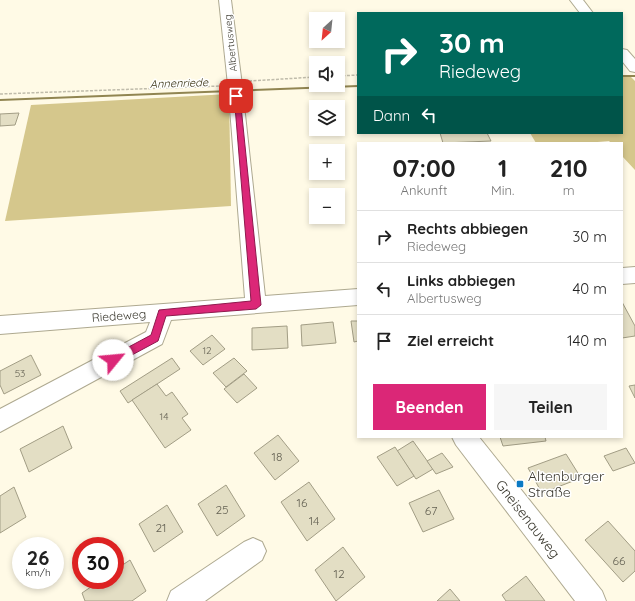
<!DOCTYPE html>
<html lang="de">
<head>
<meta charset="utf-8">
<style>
	:root { --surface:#fff; --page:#f6f6f6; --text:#222; --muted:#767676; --line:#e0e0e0; --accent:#db2777 }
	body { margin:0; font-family:Quicksand,sans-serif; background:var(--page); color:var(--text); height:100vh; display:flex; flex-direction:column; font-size:15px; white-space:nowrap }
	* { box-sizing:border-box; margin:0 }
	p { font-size:13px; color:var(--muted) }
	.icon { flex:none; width:22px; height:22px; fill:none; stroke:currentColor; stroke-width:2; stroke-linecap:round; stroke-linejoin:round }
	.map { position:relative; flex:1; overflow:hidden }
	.panel { position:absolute; left:357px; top:142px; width:266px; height:296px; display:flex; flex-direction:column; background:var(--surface); border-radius:0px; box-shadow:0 2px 6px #0003 }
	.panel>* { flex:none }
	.guide { position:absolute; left:357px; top:12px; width:266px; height:122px; border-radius:0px; box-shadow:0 2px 6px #0003; background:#00695c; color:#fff; overflow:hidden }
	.needle { width:26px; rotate:207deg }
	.controls { position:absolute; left:309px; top:12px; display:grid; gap:8px }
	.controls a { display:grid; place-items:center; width:36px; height:36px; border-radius:0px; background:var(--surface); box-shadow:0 2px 6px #0003; font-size:20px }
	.speed { position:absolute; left:12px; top:537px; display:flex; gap:8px; font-size:20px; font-weight:700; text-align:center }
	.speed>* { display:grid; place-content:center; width:52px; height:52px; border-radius:50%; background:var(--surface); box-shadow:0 2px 6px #0003; line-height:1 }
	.speed small { font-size:10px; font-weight:400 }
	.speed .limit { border:6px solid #d22; background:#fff; color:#111 }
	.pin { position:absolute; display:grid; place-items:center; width:34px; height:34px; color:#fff; margin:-17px; border-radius:8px; box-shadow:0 2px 6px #0006 }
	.me { position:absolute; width:44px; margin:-22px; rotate:62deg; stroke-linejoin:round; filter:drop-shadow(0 0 3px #0008) }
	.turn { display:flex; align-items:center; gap:14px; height:84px; padding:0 16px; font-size:18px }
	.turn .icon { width:52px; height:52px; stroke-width:2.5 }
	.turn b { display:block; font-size:28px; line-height:34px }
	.then { display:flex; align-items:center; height:38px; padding:0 16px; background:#0003; gap:8px; font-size:15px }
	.eta { display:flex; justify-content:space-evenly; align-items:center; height:68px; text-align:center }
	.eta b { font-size:24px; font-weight:700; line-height:28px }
	.button { display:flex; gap:8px; margin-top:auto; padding:8px 16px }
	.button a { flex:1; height:46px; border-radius:0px; background:var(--accent); color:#fff; font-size:16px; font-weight:700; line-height:46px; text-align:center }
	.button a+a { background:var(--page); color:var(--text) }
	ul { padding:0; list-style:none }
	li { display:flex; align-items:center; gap:12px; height:52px; padding:0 16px; border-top:1px solid var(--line) }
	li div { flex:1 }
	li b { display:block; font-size:15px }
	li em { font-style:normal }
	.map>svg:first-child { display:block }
	.green { fill:#d5c78c }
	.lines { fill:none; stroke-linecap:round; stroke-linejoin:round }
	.stream { fill:#918551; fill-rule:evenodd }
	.building { fill:#e3dec4; stroke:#a29d85 }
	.minor-casing { stroke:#aea990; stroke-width:2 }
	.path { stroke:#c0bcab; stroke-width:1.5; stroke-dasharray:3 1.5; stroke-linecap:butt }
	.minor { fill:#fff; fill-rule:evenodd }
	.route { fill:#db2777; stroke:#8e194d }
	.poi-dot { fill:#0b7ac4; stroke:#fff; stroke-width:1.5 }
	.labels { text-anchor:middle; stroke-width:3; stroke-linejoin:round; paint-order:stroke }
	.far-street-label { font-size:10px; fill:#3b392f; stroke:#fff }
	.number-label { font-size:10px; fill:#656254 }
	.far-water-label { font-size:11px; font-style:italic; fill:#393212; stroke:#fff }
	.street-label { font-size:12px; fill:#3b392f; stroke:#fff }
	.near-number-label { font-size:12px; fill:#656254 }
	.near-poi-label { font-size:14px; fill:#3b392f; stroke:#fff; text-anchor:start }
	.near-street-label { font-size:14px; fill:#3b392f; stroke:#fff }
</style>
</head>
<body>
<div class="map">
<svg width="635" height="601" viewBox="0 0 635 601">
	<rect width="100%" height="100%" fill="#fffae6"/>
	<g class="green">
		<path d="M622,75H629L635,81V170L622,156V143H611L609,141L586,143H536L530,133H622Z"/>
		<path d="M229,94L231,206L5,221L31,105Z"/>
	</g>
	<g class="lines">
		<g class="stream">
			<rect x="622" y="75" width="13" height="2"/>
			<path d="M358,85V87L0,101V99Z"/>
		</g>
	</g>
	<g class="building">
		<path d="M19,113L15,125L0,126V114Z"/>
		<path d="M440,133H487L491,141L443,143Z"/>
		<path d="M622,302L635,326V336L622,338Z"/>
		<path d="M351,321H358V341L354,342Z"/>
		<path d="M333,322L336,343L302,346L301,325Z"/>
		<path d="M287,326L288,348L252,350V328Z"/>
		<path d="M212,335L225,349L203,365L190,351Z"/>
		<path d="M31,355L41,375L4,394L0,385V371Z"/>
		<path d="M172,358L180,369L128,403L120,391Z"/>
		<path d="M234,358L247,371L226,387L213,373Z"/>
		<path d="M244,374L257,388L237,403L224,389Z"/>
		<path d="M157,384L166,396L172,392L188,414L182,418L191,430L165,448L132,400Z"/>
		<path d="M635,385V398L629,386Z"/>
		<path d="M63,426L72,448L29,472L20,449Z"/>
		<path d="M278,435L299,461L275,480L254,453Z"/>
		<path d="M500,437H545L546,441L503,446Z"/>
		<path d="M413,441L433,469L416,479L397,451Z"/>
		<path d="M395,447L414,476L397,486L377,457Z"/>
		<path d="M626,448L635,463L613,471L604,456Z"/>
		<path d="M442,453L453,467L436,474L427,461Z"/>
		<path d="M566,454L581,478L542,493L528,468Z"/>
		<path d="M309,482L335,519L307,541L281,502Z"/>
		<path d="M226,485L245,516L217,536L198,504Z"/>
		<path d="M14,487L26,517L0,533V496Z"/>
		<path d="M439,490L454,519L423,532L409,503Z"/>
		<path d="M167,505L183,532L154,552L139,524Z"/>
		<path d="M608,521L635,551V571L623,582L585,540Z"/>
		<path d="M343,547L365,577L336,601L315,570Z"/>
		<path d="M130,560L146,591L132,601H85L82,593L101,580H115V570Z"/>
		<path d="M526,576L545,601H506L502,595Z"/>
		<path d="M450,589L460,601H437Z"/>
	</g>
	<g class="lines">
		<g class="minor-casing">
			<g id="minor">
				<path d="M219,0H231L242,85L240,88L235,89L230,88L228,85Z"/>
				<path d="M570,0H583L593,13H580Z"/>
				<path d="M622,49L627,50L635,59V72L630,71L622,61Z"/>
				<path d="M236,92L241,93L243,96L265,296L358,289V305L171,320L162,344L0,432V409L146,332L150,322L0,334V316L245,298L229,96L231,93Z"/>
				<path d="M635,267V283L622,284V268Z"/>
				<path d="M452,437H479L602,591L606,601H575L456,445Z"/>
				<path d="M253,538L262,542L266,551L262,560L205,601H167L171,591L244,542Z"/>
			</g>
		</g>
		<g class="path">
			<path d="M338,76L358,75"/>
			<path d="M249,81L316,77"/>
			<path d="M0,94L221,86"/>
		</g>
		<use href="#minor" class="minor"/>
	</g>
	<path class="route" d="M234,94L240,96L261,305L256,309L166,316L158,341L117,363L113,365L110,363L108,360L110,357L151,335L159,310L251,301Z"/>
	<rect class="poi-dot" x="516" y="480" width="8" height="8" rx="2"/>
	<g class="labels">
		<g class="far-street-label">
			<text transform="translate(230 43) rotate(-96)" y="4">Albertusweg</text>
		</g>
		<g class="number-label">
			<text x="207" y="354">12</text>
			<text x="20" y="377">53</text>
			<text x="164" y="420">14</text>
		</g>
		<g class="far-water-label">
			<text transform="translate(179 83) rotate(-2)" y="4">Annenriede</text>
		</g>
		<g class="street-label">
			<text transform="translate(119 316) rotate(-4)" y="4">Riedeweg</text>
		</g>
		<g class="near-number-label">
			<text x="277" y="461">18</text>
			<text x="302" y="507">16</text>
			<text x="222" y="514">25</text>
			<text x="431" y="515">67</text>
			<text x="314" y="525">14</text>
			<text x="161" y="532">21</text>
			<text x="619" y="565">66</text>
			<text x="339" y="578">12</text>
		</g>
		<g class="near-poi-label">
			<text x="528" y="481">Altenburger<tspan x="528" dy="16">Straße</tspan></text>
		</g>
		<g class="near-street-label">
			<text transform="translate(528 519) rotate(52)" y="5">Gneisenauweg</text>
		</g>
	</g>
</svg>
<div class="controls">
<a><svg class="needle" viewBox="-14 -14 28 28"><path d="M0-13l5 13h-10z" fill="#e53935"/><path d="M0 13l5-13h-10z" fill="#767676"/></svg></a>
<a><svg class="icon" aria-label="sound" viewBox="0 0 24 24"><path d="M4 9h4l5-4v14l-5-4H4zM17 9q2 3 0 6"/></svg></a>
<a><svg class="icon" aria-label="layers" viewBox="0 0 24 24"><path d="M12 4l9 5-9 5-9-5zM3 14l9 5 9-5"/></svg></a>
<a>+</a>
<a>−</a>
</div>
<div class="speed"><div>26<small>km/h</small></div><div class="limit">30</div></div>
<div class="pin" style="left:236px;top:96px;background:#d93025"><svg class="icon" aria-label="arrive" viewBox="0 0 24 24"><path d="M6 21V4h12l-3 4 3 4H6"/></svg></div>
<svg class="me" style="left:113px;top:360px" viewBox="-20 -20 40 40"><circle r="19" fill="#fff"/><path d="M0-13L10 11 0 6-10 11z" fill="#db2777"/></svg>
<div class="guide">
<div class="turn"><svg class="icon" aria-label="right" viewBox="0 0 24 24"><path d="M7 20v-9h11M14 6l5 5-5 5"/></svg><div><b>30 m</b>Riedeweg</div></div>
<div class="then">Dann<svg class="icon" aria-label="left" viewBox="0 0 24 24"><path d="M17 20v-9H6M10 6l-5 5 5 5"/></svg></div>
</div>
<section class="panel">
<div class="eta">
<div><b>07:00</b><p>Ankunft</p></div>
<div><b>1</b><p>Min.</p></div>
<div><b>210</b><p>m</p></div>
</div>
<ul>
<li><svg class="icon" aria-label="right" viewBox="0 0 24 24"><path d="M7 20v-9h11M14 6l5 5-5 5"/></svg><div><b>Rechts abbiegen</b><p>Riedeweg</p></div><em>30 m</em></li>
<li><svg class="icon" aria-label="left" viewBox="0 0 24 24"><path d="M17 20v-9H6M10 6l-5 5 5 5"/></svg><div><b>Links abbiegen</b><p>Albertusweg</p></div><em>40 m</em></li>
<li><svg class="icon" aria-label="arrive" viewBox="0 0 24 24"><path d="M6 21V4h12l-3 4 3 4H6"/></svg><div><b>Ziel erreicht</b></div><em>140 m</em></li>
</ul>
<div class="button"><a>Beenden</a><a>Teilen</a></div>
</section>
</div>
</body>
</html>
